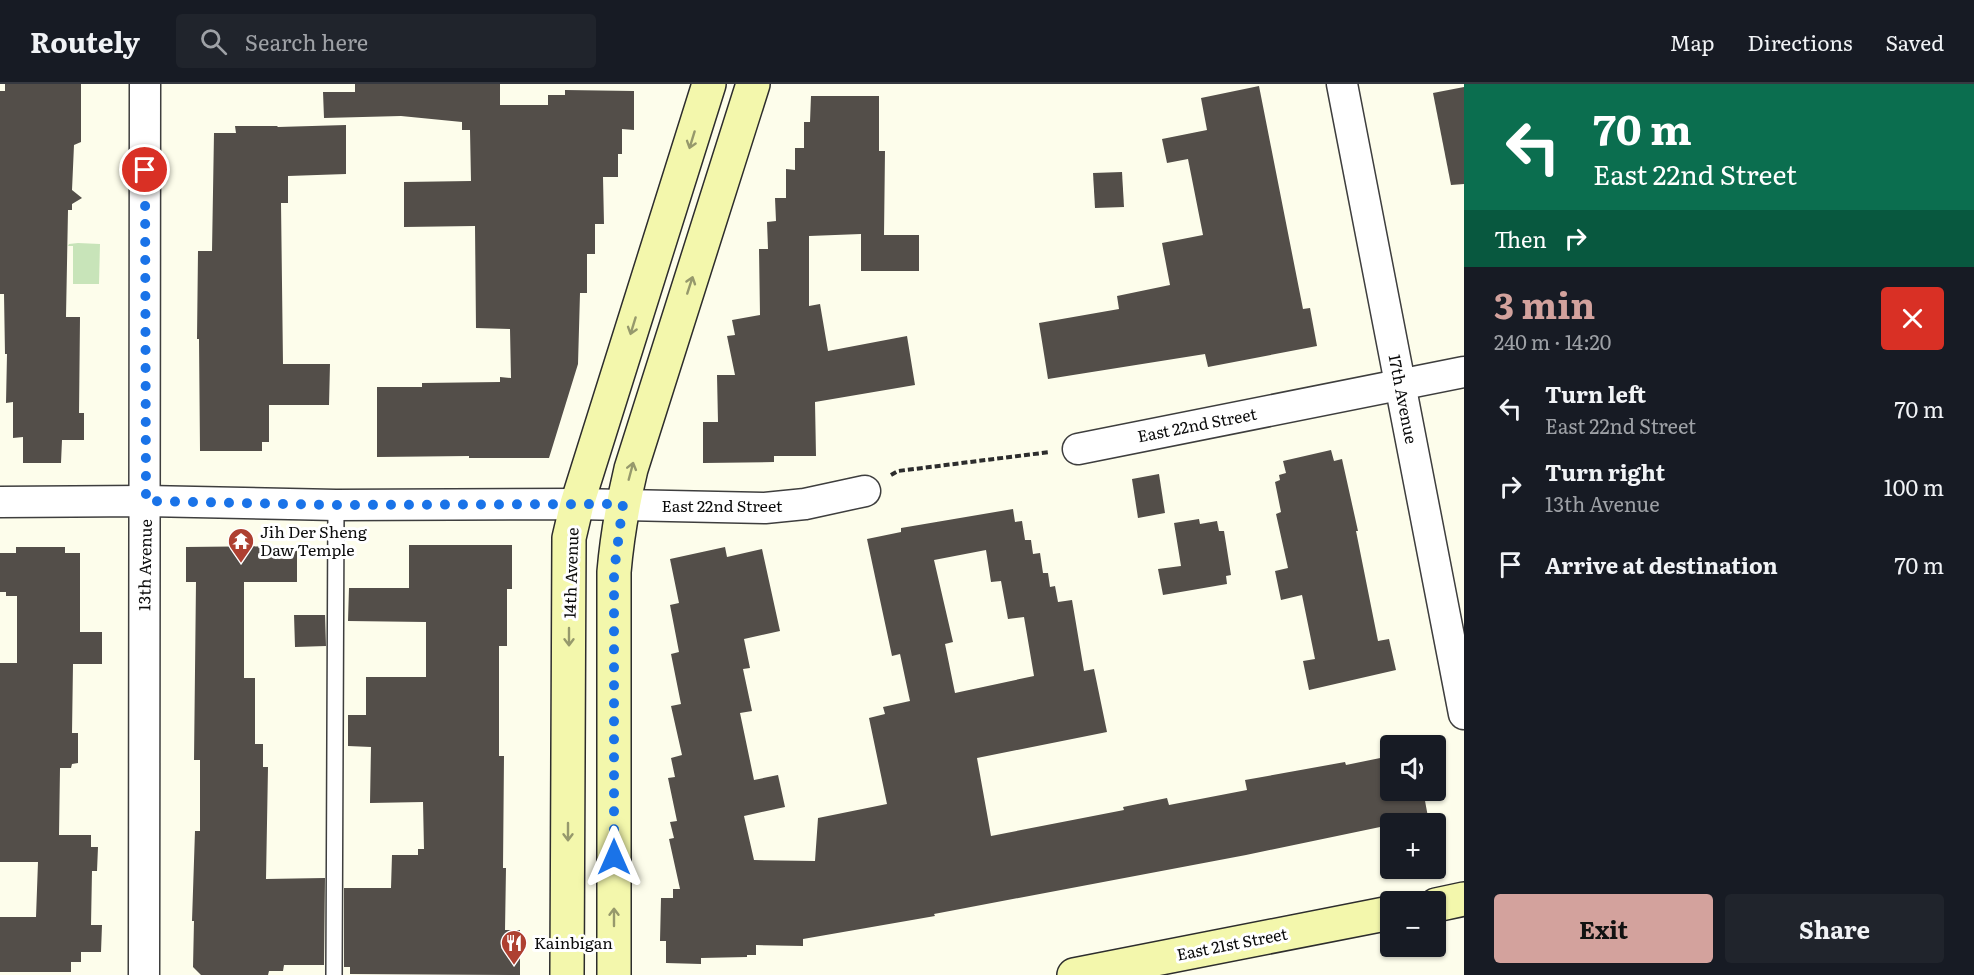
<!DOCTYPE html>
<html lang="en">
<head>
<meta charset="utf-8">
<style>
	:root { --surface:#171b24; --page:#20242c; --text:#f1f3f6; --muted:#9ea1a6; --line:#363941; --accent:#d3a29d }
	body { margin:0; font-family:Literata,serif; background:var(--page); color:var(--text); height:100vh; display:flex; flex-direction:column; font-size:22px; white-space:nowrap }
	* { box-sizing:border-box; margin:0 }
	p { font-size:20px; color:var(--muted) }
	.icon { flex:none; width:33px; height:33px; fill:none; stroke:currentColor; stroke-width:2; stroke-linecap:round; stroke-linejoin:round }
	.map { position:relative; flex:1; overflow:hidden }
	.details { display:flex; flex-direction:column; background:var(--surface); width:510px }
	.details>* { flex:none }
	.hud { background:#0b6e4f; color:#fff; overflow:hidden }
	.fabs { position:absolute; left:1380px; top:651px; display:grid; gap:12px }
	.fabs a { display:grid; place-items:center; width:66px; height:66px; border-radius:6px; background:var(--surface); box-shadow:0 2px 4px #0004; font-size:30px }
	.pin { position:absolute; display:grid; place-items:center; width:51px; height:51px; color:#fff; margin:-26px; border:3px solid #fff; border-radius:50%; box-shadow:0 2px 6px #0007 }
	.me { position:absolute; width:66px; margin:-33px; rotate:0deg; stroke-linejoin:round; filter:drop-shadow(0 0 4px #0008) }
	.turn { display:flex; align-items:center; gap:21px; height:126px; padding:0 30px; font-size:27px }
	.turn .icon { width:78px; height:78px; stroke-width:2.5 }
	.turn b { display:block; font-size:42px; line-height:51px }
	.then { display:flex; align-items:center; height:57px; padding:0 30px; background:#0003; gap:12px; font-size:22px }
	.round { display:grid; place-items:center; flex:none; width:63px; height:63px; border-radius:6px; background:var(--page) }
	.headline { display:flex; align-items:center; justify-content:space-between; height:102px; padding:0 30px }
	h1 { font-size:36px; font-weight:700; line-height:45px; color:var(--accent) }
	.primary-button { display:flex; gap:12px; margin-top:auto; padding:12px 30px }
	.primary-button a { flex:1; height:69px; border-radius:6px; background:var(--accent); color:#111; font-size:24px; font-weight:700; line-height:69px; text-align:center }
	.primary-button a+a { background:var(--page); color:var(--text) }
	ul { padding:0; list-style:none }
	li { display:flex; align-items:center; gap:18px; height:78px; padding:0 30px }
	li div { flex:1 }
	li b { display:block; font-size:22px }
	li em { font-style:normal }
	header { display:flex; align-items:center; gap:36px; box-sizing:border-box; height:84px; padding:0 30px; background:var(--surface); border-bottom:2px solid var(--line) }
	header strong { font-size:28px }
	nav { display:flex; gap:33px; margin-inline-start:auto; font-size:21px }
	.search { width:420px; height:54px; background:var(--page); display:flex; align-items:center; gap:15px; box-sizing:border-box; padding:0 21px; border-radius:6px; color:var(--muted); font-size:22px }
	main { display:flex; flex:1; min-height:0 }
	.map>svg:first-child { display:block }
	.green { fill:#c8e4b9 }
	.building { fill:#534e49; fill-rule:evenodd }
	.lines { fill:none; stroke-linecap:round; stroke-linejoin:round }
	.lane-casing { stroke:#3e3e3e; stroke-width:18 }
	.street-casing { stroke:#3e3e3e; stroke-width:33 }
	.secondary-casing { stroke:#2d2d2d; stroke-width:36 }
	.path { stroke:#2d2d2d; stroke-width:4; stroke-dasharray:6 3; stroke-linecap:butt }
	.lane { stroke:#fff; stroke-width:15 }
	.street { stroke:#fff; stroke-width:30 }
	.secondary { stroke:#f3f7ac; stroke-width:33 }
	.oneway { stroke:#96996c }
	.route { stroke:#1a73e8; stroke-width:10; stroke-dasharray:0 18 }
	.labels { text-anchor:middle; stroke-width:6; stroke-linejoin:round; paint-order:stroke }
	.street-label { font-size:16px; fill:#0b0b0b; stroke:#fff }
	.poi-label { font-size:16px; fill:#0b0b0b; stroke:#fff; text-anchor:start }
</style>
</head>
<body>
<header>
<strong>Routely</strong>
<div class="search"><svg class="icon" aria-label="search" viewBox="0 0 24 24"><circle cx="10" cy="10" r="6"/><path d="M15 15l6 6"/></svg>Search here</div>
<nav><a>Map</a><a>Directions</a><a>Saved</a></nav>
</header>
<main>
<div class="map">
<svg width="1464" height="891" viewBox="0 0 1464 891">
	<rect width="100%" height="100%" fill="#fdfdeb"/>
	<path class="green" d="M78,159L100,160L99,200H73V162H68L69,160Z"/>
	<g class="building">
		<path d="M5,0H81V58L74,61L72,106L82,114L72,120V126H68L66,233H80L79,329H84V356H62L61,379H23V353L13,354V318L6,319L7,270H5L4,210H0V7H5Z"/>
		<path d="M355,0H500V21H548V11H565V6L634,7V46L622,45V70H618V93H603L604,140H595V170H587V209H580L578,280L549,374H469V372L377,373V303H422V299L500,298V293L511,294L510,245L476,244L475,142L404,143V98L471,97L470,46H462V38L401,32L324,34L323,8H355Z"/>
		<path d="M1259,2L1303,225L1310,224L1317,262L1208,283L1205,270L1048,295L1039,239L1119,225L1117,212L1170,201L1162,159L1203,151L1188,75L1167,79L1162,55L1207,46L1201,14Z"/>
		<path d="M1464,3V100L1451,101L1433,9Z"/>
		<path d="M811,12H879V67H885L884,151H919V187H861V150L809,152V222L820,220L828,267L907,252L915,301L815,318L816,372H774V378L703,379V338H718L717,291H735L727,252L735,251L732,236L760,231L759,165H768L767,138L776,137L775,114H786V85L795,86V64H804V38H810Z"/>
		<path d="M346,41V90L288,92V119H281L283,280H330L329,321H269V358H262V367H200L199,255H197L198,167H212L214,49H236L235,42H277L278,43Z"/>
		<path d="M1122,88L1124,123L1095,124L1093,89Z"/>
		<path d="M1331,366L1334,377L1342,375L1358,447H1356L1378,557L1389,555L1396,586L1309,606L1303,577L1315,575L1302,511L1281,516L1275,487L1288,484L1276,430L1281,428L1275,398L1280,396L1279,391L1286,389L1283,377Z"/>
		<path d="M1159,390L1165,429L1138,434L1132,395Z"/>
		<path d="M1013,425L1015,438L1022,437L1025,456H1031L1033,470L1040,469L1043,489H1048L1050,503L1055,502L1058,518L1072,516L1084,587L1094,585L1107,648L977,674L991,752L1124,726L1123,723L1167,714L1169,721L1247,706L1245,696L1345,678L1346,681L1390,672V706H1423L1428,733L1246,771L934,830L935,832L803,855V862L756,861V871H747V873L701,874V880L666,879V857H660L661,814H673V805H680L669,755L674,754L670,738L677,737L668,694L675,693L671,674L682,671L671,622L681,620L671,570L679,568L670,521L679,519L670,475L725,463L727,473L762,465L780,547L744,555L750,584L743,585L752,627L740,629L754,696L778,691L785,723L744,732L754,776L815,777L818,734L887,720L869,634L885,630L883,623L910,617L900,570L892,572L867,455L901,448V444ZM986,466L991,498L1001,497L1008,535L1024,533L1034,592L955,609L945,560L953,558L934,476Z"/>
		<path d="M1199,435L1200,440L1217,437L1219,447H1224L1231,491L1226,492L1227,500L1163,511L1158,485L1181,482L1174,439Z"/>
		<path d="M409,461H512V505H507V562H499V672H504L503,784H506L505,846H520V891L350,890V883H344V804H391L392,771H418V765H424L423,718L370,719L371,663L348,662V631H366V593H426V538L348,537L349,504H409Z"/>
		<path d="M297,462V498H244V594H255V660H263V683H268L266,795L325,794L324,881H284L283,887H269L268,891H201L193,883L194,837H192L195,747H200V676H194L196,498H186V463Z"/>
		<path d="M16,463H65V469H80V548H102V580H73L72,649H78V679L72,680L71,684H60L59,751H91V763H98L97,787H92L91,841H102L101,868H81V878H71V888H0V833H36L38,778H0V579H17V512H6V508H0V469H16Z"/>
		<path d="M294,531H325L326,562L295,563Z"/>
	</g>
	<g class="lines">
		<g class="lane-casing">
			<path id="lane" d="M334,891L336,421"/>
		</g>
		<g class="street-casing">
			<g id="street">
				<path d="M1342,0L1464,630"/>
				<path d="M1078,365L1464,288"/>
				<path d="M0,418L146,417L336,421L577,420L765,424L805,420L865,407"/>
				<path d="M144,891L145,0"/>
			</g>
		</g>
		<g class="secondary-casing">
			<g id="secondary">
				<path d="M1436,821L1464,815"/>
				<path d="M567,891L569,454L577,420L709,0"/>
				<path d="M614,891V488C617,453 623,419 631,385L753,0"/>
				<path d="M1074,891L1390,829"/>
			</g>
		</g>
		<path class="path" d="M891,391L898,387L1050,368"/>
		<use href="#lane" class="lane"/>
		<use href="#street" class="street"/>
		<use href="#secondary" class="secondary"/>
	</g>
	<defs><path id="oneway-shaft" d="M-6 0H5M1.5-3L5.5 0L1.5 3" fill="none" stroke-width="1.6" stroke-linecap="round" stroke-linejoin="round" transform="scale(1.5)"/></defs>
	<g class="oneway">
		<use href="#oneway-shaft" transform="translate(692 56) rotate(107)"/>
		<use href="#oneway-shaft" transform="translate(690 201) rotate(-72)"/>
		<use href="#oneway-shaft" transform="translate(633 242) rotate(107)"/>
		<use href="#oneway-shaft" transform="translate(631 387) rotate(-75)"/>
		<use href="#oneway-shaft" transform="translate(569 553) rotate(90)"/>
		<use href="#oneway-shaft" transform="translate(568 748) rotate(90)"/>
		<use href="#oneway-shaft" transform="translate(614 833) rotate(-90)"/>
	</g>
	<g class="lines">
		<path class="route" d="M145,86L146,417L336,421L623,420L614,488V773"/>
	</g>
	<defs>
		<g id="temple-pin" transform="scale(1.35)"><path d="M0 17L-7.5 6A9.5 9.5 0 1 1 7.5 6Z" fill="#ae4031" stroke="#fff"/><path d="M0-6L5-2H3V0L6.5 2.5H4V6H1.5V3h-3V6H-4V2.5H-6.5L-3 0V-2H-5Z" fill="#fff"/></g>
		<g id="restaurant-pin" transform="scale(1.35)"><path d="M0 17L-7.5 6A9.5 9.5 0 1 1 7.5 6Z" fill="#ae4031" stroke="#fff"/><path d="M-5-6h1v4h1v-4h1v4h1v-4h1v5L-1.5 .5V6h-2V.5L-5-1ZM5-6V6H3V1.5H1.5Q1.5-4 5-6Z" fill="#fff"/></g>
	</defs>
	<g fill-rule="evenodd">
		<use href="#temple-pin" x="241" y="457"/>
		<use href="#restaurant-pin" x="514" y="859"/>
	</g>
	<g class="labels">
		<g class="street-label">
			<text transform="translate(1403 315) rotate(79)" y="6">17th Avenue</text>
			<text transform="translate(1197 341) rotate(-11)" y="6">East 22nd Street</text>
			<text x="722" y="428">East 22nd Street</text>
			<text transform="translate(145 481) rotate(-89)" y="6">13th Avenue</text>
			<text transform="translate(571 489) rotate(-88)" y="6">14th Avenue</text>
			<text transform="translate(1232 860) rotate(-11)" y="6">East 21st Street</text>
		</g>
		<g class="poi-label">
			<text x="260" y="454">Jih Der Sheng<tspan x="260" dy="18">Daw Temple</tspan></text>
			<text x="534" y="865">Kainbigan</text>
		</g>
	</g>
</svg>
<div class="fabs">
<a><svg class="icon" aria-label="sound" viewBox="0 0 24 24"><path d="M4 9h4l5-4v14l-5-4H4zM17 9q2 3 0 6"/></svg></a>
<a>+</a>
<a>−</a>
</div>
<div class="pin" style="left:145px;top:86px;background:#d93025"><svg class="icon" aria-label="arrive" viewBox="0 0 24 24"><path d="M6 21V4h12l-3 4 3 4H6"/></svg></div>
<svg class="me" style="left:614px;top:773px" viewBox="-20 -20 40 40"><path d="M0-17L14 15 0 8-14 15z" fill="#1a73e8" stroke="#fff" stroke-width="4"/></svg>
</div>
<section class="details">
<div class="hud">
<div class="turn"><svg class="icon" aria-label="left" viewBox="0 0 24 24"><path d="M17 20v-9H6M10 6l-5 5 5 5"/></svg><div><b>70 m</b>East 22nd Street</div></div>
<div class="then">Then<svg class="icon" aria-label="right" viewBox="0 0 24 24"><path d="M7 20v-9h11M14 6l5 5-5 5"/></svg></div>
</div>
<div class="headline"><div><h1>3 min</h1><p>240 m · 14:20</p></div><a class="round" style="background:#d93025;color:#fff"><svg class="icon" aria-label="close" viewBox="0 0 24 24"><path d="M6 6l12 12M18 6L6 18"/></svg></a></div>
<ul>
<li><svg class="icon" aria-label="left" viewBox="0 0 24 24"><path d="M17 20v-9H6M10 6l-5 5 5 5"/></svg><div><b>Turn left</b><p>East 22nd Street</p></div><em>70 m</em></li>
<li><svg class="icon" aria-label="right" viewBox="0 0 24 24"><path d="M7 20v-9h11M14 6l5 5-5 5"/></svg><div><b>Turn right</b><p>13th Avenue</p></div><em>100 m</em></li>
<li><svg class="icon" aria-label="arrive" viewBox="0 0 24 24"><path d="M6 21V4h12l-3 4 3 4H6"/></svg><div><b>Arrive at destination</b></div><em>70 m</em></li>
</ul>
<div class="primary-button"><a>Exit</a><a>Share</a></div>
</section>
</main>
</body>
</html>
